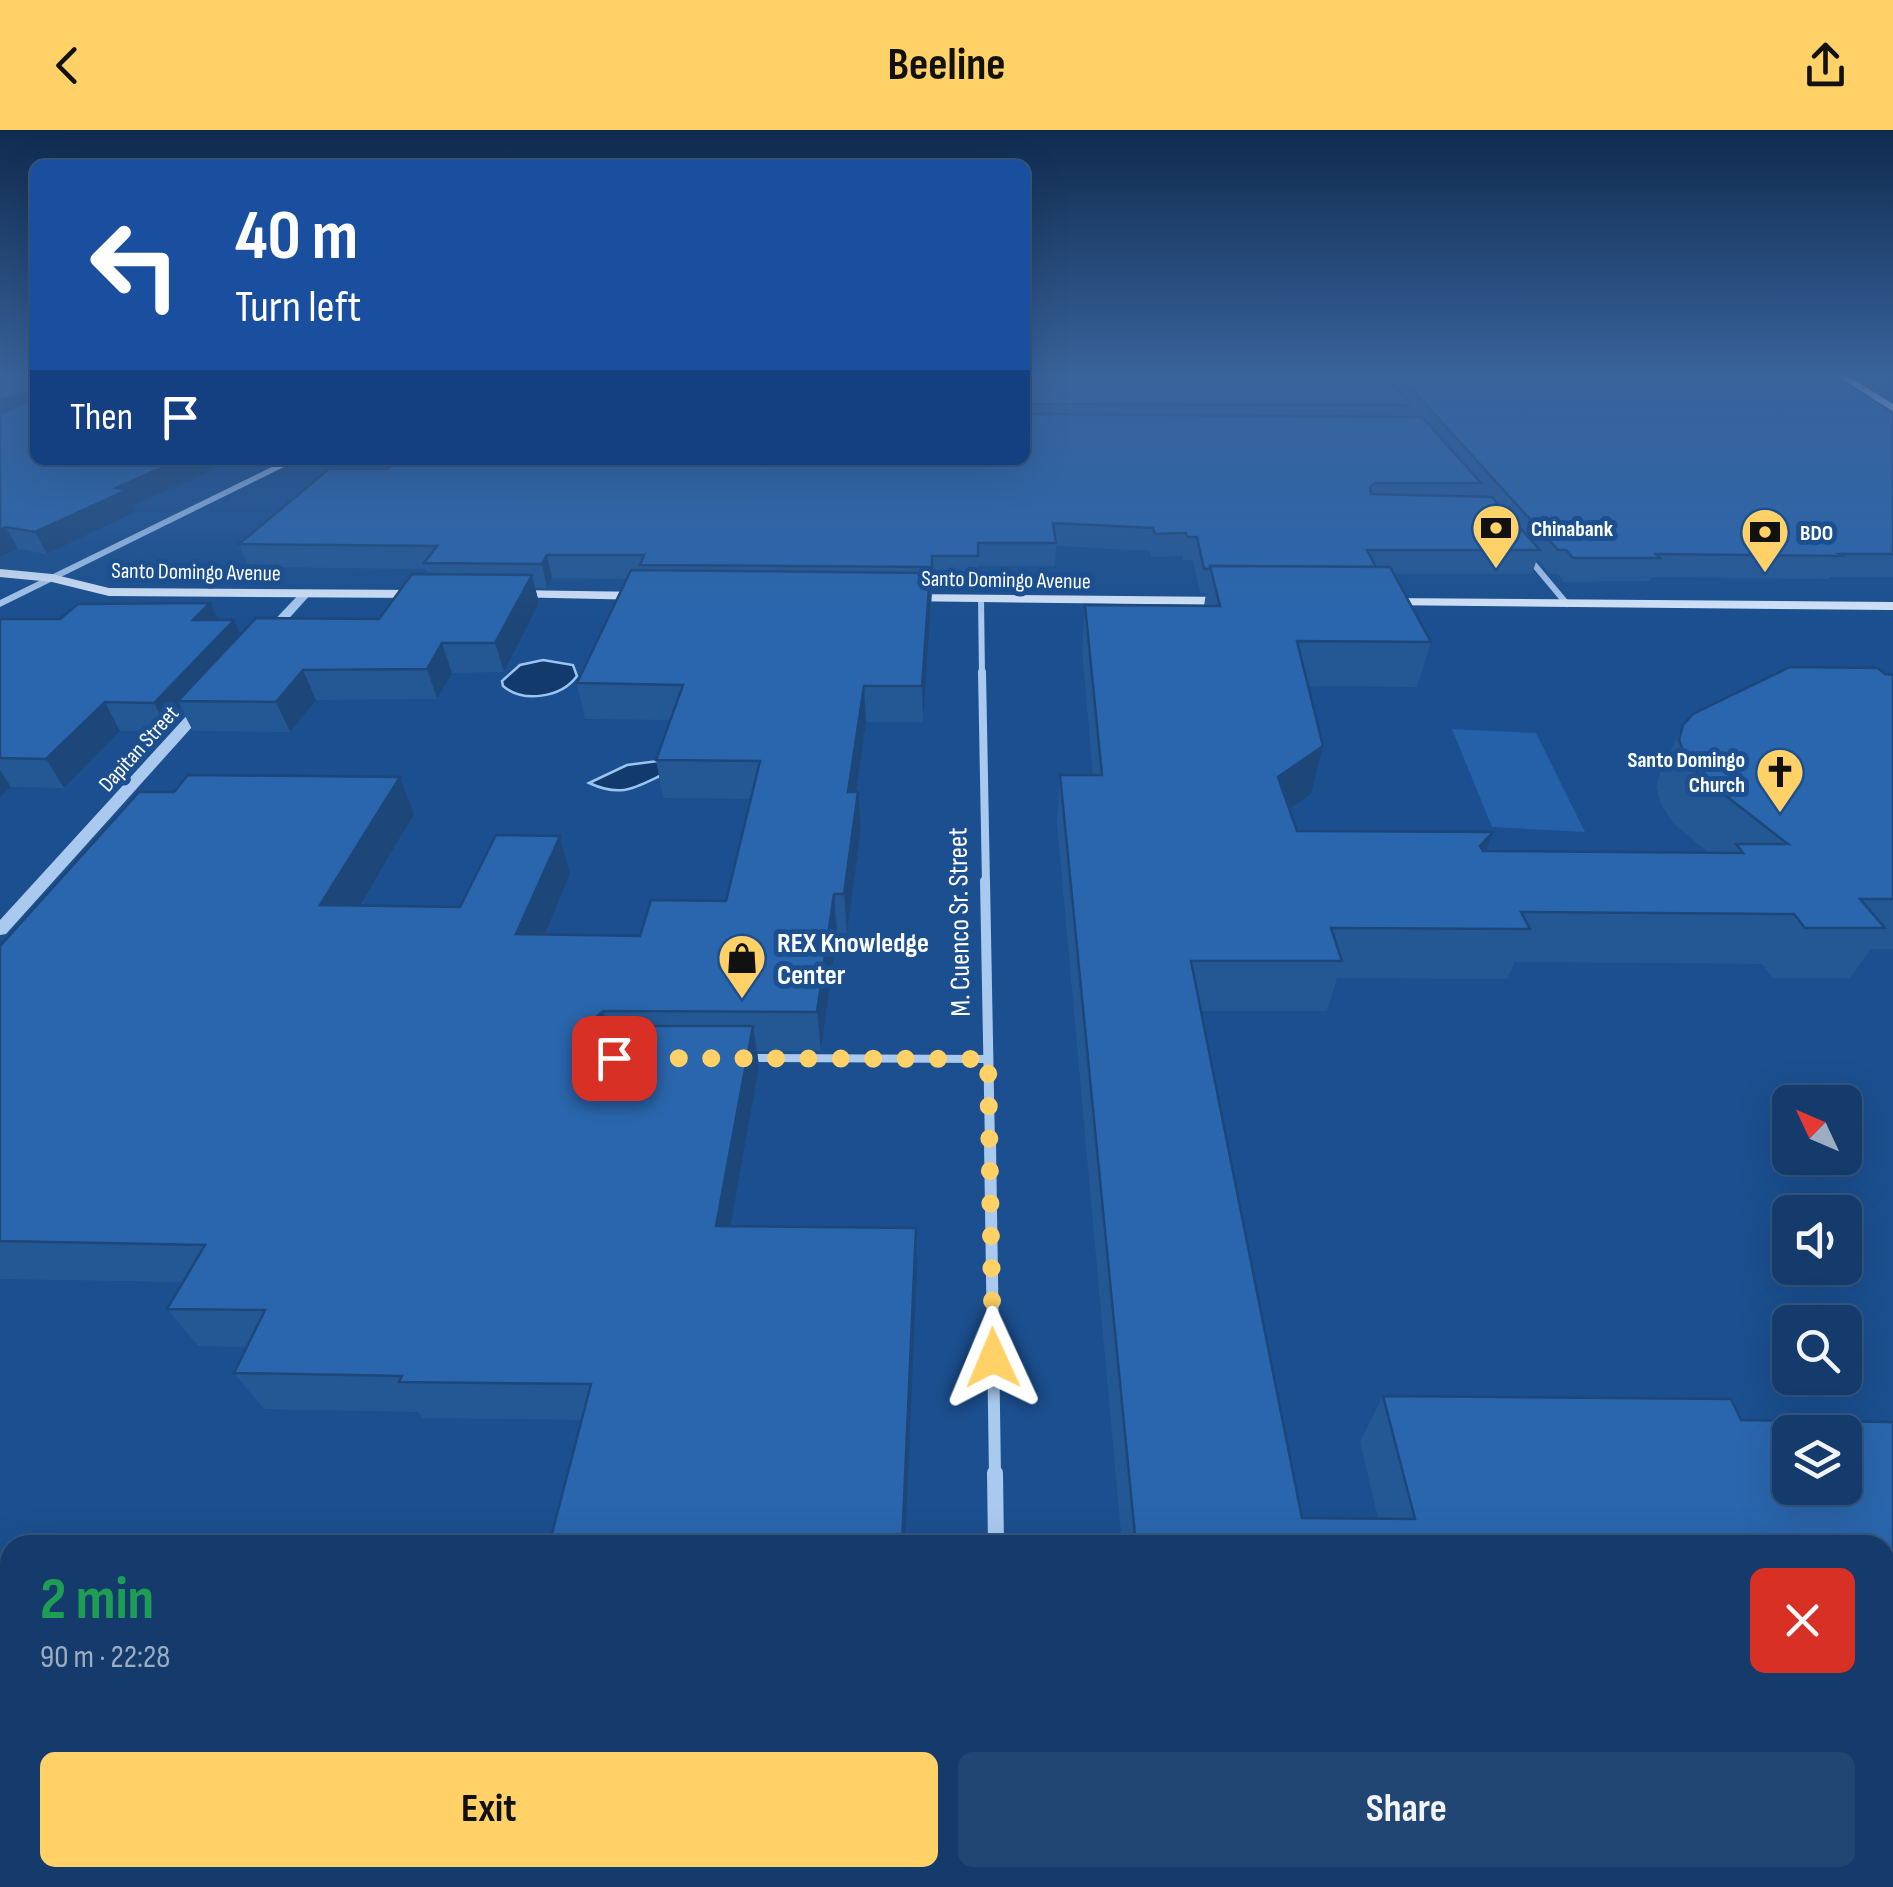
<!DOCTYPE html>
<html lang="en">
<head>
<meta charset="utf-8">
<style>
	:root { --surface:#143b6b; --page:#214673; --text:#f1f3f6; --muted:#9dadc1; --line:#33557e; --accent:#ffd166 }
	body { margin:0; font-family:"Sofia Sans Condensed",sans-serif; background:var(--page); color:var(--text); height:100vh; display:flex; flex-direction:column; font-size:38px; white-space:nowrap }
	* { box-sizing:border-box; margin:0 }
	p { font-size:32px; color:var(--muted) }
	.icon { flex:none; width:55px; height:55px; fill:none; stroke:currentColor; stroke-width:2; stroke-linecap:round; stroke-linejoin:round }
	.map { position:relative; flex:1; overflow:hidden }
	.details { position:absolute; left:0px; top:1405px; width:1895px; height:352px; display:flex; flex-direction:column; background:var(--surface); border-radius:30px 30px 0 0; box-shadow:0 10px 40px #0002,0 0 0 2px var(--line) }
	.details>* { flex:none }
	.guide { position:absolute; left:30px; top:30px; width:1000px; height:305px; border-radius:15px; box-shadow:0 10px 40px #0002,0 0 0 2px var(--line); background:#1a4fa0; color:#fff; overflow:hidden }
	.needle { width:65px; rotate:314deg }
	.fabs { position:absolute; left:1772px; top:955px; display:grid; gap:20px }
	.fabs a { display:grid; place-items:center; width:90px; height:90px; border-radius:15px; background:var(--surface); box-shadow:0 10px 40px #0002,0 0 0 2px var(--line); font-size:50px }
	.pin { position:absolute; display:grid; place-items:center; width:85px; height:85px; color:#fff; margin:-42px; border-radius:20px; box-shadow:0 5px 15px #0006 }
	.me { position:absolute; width:110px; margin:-55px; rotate:359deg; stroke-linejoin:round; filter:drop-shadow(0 0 8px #0008) }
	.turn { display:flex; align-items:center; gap:35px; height:210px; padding:0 40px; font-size:45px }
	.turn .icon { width:130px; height:130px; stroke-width:2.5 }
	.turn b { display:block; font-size:70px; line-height:85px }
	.then { display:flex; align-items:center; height:95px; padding:0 40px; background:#0003; gap:20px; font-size:38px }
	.round { display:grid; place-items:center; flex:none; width:105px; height:105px; border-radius:15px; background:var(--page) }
	.headline { display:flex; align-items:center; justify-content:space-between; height:170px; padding:0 40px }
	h1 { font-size:60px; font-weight:700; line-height:75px; color:#1e9e55 }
	.cta { display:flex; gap:20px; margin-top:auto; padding:20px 40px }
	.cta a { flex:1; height:115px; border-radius:15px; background:var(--accent); color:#111; font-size:40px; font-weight:700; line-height:115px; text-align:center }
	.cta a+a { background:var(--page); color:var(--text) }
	header { display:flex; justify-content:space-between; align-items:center; height:130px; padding:0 40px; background:var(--accent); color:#111; font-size:45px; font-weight:700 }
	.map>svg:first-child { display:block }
	.green { fill:#2461a8 }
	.water { fill:#123a6d; stroke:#9cc4f0; stroke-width:2.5 }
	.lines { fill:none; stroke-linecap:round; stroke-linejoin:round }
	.service { stroke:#a9c9ee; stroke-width:8 }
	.minor-far4 { stroke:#a9c9ee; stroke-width:6 }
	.minor-far3 { stroke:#a9c9ee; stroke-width:8 }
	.minor-far2 { stroke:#a9c9ee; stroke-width:10 }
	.minor-far1 { stroke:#a9c9ee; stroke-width:12 }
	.minor { stroke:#a9c9ee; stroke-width:16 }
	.tertiary { fill:#a9c9ee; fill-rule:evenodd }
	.secondary { fill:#d6e6fa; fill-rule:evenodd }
	.primary { fill:#f0f6ff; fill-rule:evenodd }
	.wall { fill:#245895 }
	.shaded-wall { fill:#1d4779 }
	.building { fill:#2a66ad; stroke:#1d4779; stroke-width:2.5; fill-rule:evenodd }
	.route { stroke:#ffd166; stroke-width:18; stroke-dasharray:0 32.4 }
	.labels { text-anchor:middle; stroke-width:10; stroke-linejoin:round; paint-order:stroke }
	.far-poi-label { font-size:22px; font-weight:bold; fill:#fff; stroke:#1b4f8f; text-anchor:start }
	.far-street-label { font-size:22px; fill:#fff; stroke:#1b4f8f }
	.street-label { font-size:28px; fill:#fff; stroke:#1b4f8f }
	.poi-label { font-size:28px; font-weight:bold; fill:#fff; stroke:#1b4f8f; text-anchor:start }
</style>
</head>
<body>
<header><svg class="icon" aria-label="back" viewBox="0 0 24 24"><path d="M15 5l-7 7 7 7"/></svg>Beeline<svg class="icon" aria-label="share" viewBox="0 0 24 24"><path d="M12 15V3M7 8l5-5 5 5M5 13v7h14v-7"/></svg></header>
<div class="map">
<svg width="1893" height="1757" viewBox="0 0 1893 1757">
	<rect width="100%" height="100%" fill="#1b4f8f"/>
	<path class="green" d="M1452,599L1536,603L1585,702L1492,697Z"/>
	<g class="water">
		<path d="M543,530L573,535L577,546C561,568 523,573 503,556L502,551L520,535Z"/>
		<path d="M658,631L666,643C634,658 622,668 589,653L627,635Z"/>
	</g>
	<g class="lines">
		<path class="service" d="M748,928L988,929"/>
		<g class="minor-far4">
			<path d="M1526,425L1567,474"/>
			<path d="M981,468L982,545"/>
		</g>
		<path class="minor-far3" d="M982,542L986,754"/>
		<path class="minor-far2" d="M985,751L990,1016"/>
		<path class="minor-far1" d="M990,1013L995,1345"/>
		<g class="minor">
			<path d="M995,1343L996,1415"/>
			<path d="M1001,1748L1002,1757"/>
		</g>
		<g class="tertiary">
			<path d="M286,330H298L0,477V470Z"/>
			<path d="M302,461L312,463L273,506H265V500Z"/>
			<path d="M205,570L211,574L210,577L6,804L0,805V790L200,571Z"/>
		</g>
		<g class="secondary">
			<path d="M0,439L52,444L109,458L421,460L427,464L421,468L109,466L52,452L0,447Z"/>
			<path d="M510,460L646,462L652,466L646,470L505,467V461Z"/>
			<path d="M905,464L1231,467L1237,471L1231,475L900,471V465Z"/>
			<path d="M1385,468L1893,472V480L1380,475L1379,472Z"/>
		</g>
		<path class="primary" d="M1832,244H1845L1893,274V283Z"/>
	</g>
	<g class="wall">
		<path d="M0,244H35L134,375L137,381L47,424L18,419L0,427Z"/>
		<path d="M1025,244H1832L1893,283V447H1830L1829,449L1652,447L1650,451L1564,452L1558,444H1550L1537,429L1532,444H1394L1431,512L1417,557L1308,556L1311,664L1289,679L1297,701L1485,721L1709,723L1674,694L1661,674L1656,657L1660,643L1683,595L1885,544L1893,545V819H1871L1850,848H1772L1762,834L1515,832L1507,849L1337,848L1327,881H1201L1302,1388H1378L1360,1312L1383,1266L1741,1290L1893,1292V1757H1889L1884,1748L1885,1415H1122L1057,693L1060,645H1093L1082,519L1085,475L1204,476L1206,463H1200L1193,430H1183V426L1152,427L1150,421L1056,416L1055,436H978V450H933L923,592H866L856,662L861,700L847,803H837L821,921H757L759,936L731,1096L916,1098L917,1137L582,1290L422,1288L418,1282L264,1279L234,1243L247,1217L198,1216L167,1179L183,1152L0,1149V816L174,662L400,647L414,684L361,776L460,777L560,706L570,744L545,805L640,806L726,771L751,669L663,668L656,630L670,590L585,589L577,553L627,449L552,448L547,458H535L539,473L504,542L452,543L437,569L316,570L290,602L193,601L184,584L168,601H120L64,658L11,657L0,667V489L218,490L240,505L379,489L428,444L426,439L249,437L239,414L388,339Z"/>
		<path d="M1151,1748H1373L1375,1757H1152Z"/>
	</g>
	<g class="shaded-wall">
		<path d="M24,262L34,281L0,293V270Z"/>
		<path d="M179,330H233L134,375L137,381L47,424L35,402L116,358Z"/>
		<path d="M6,397L18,419L0,427V400Z"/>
		<path d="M547,425L552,448L547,458L542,434Z"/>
		<path d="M930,443L931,476L923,592L922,556Z"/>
		<path d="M532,445L539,473L504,542L495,513Z"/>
		<path d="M210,473L222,499L193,490Z"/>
		<path d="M234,490L246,517L178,571L184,584L168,601L154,573Z"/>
		<path d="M442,513L452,543L437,569L427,539Z"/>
		<path d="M303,540L316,570L290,602L276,572Z"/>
		<path d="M864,556L866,592L851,700L848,662Z"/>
		<path d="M105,572L120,601L64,658L46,629Z"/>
		<path d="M1323,616L1311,664L1267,695L1278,647Z"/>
		<path d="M0,640L11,657L0,667Z"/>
		<path d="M400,647L414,684L338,814L320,775Z"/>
		<path d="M858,662L861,700L847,803L844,764Z"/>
		<path d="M1493,702L1474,751L1480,716Z"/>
		<path d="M560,706L570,744L529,843L516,804Z"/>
		<path d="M834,764L837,803L821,921L817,882Z"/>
		<path d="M603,881L614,920L595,888Z"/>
		<path d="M753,896L759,936L724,1134L716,1096Z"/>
		<path d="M916,1098L917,1137L905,1415H902Z"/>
		<path d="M852,1748H858L857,1757H851Z"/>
	</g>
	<g class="building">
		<path d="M0,244H35V330H179L116,358L127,360L35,402L6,397L0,400V283L27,273L32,267L24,262L0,270Z"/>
		<path d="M1025,244H1384L1411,275L1025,274Z"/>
		<path d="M1398,244H1832L1893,283V424H1839L1842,426L1656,424L1660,428H1573L1566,420H1558Z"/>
		<path d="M1025,284L1422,287L1481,353H1376L1370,357L1371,364L1492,367L1540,420H1367L1376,437L1210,436V439H1204L1197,407H1187L1186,403L1155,404L1153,398L1053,393L1056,413H978V426H932V437L640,435L644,425H547L542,434L424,433L437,416L239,414L329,339H388L396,330H1025Z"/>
		<path d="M1210,436L1390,437L1431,512L1297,511L1323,616L1278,647L1297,701L1493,702L1480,716L1483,721L1743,723L1736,714H1788L1699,645L1685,626L1679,610L1683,595L1693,584L1790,537L1878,538L1885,544L1893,545V769H1860L1885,798H1805L1794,784L1521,782L1530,799L1331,798L1342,831H1191L1302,1388L1415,1389L1383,1266L1731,1269L1741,1290L1893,1292V1599L1885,1583V1415H1136L1060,645H1102L1085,475L1220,476ZM1790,1302H1845V1358H1790Z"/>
		<path d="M631,440L930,443L922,556H864L848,662H858L844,764H834L817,882L603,881L595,888L603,896H753L716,1096L916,1098L902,1415H549L591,1254L399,1252L402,1246L234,1243L265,1180L167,1179L205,1115L0,1111V816L139,662H174L188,645L400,647L320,775L460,777L496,705L560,706L516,804L640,806L651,770L726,771L760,631L656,630L683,555L577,553Z"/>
		<path d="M412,444L532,445L495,513H442L427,539L303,540L276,572L178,571L256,488L379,489Z"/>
		<path d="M210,473L193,490H234L154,573L105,572L46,629L0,628V489H60L78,474Z"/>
		<path d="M572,1748H852L851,1757H570Z"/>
		<path d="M1169,1748H1373L1375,1757H1170Z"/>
	</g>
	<linearGradient id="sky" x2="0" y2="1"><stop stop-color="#0f2b4f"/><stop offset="0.5" stop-color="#39639b"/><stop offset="1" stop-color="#39639b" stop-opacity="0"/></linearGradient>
	<rect width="1893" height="490" fill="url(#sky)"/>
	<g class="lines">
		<path class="route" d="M614,928L988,929L993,1228"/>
	</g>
	<defs>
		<g id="bank-pin" transform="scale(2.5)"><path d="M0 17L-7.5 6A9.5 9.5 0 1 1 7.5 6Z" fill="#ffd166" stroke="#1b4f8f"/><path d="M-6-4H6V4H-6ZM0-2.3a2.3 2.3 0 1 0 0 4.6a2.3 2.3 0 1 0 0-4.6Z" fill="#111"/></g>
		<g id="church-pin" transform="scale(2.5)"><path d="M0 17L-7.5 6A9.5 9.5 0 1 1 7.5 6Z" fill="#ffd166" stroke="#1b4f8f"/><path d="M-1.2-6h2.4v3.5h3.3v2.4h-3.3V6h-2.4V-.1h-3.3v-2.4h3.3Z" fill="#111"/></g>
		<g id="shop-pin" transform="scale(2.5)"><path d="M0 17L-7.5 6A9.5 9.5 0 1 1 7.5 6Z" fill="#ffd166" stroke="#1b4f8f"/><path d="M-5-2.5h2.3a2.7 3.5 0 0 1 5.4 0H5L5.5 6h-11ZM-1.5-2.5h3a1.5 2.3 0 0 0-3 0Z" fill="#111"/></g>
	</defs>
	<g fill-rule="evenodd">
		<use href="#bank-pin" x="1496" y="398"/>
		<use href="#bank-pin" x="1765" y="402"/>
		<use href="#church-pin" x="1780" y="642"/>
		<use href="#shop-pin" x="742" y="828"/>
	</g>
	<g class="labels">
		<g class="far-poi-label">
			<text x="1531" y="406">Chinabank</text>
			<text x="1800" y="410">BDO</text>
			<text x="1745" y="637" text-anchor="end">Santo Domingo<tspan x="1745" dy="25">Church</tspan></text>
		</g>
		<g class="far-street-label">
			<text transform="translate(196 441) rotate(1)" y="8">Santo Domingo Avenue</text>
			<text transform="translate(1006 449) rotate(1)" y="8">Santo Domingo Avenue</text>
			<text transform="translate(138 618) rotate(-48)" y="8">Dapitan Street</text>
		</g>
		<g class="street-label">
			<text transform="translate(958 792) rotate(-91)" y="10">M. Cuenco Sr. Street</text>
		</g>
		<g class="poi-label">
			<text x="777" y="822">REX Knowledge<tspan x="777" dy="32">Center</tspan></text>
		</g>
	</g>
</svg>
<div class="fabs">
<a><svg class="needle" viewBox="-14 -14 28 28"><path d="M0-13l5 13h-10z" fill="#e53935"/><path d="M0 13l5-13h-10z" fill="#9dadc1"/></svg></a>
<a><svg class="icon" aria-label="sound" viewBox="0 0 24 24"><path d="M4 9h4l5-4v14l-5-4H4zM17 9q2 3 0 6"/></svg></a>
<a><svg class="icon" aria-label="search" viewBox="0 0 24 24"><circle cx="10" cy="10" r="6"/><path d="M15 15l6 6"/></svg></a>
<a><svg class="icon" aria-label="layers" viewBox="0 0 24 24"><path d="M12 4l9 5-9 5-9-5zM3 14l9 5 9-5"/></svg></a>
</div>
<div class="pin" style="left:614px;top:928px;background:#d93025"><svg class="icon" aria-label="arrive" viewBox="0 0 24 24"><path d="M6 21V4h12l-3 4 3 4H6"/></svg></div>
<svg class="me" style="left:993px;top:1228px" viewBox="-20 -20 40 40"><path d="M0-17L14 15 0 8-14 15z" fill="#ffd166" stroke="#fff" stroke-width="4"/></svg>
<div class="guide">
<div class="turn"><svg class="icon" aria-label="left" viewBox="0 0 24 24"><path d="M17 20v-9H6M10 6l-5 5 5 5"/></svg><div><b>40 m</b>Turn left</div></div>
<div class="then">Then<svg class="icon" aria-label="arrive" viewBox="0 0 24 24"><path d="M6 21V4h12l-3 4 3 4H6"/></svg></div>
</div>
<section class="details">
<div class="headline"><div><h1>2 min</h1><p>90 m · 22:28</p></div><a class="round" style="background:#d93025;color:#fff"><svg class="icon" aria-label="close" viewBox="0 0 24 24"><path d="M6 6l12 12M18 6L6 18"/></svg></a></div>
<div class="cta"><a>Exit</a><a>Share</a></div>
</section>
</div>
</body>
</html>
